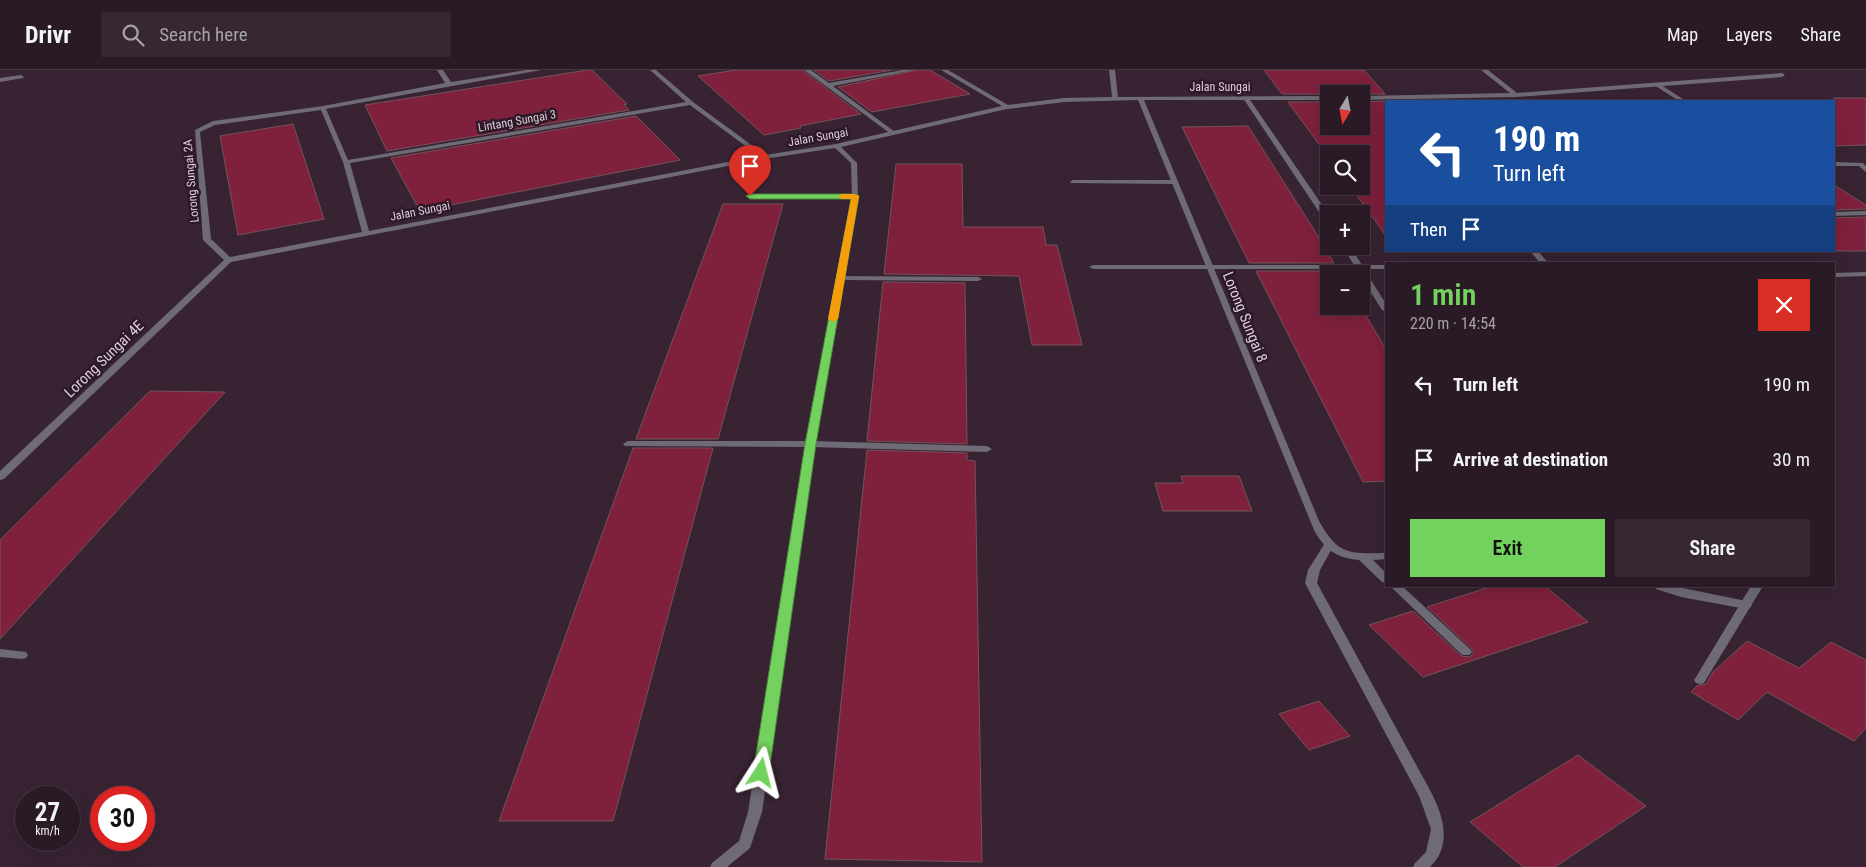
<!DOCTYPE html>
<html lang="en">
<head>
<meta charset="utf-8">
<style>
	:root { --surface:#2a1a26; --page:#362732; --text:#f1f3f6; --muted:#a5a1a7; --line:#463843; --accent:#73d25d }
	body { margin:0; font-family:"Roboto Condensed",sans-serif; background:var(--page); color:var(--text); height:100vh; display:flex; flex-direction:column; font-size:19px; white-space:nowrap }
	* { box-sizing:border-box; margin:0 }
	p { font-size:16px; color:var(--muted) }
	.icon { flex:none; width:28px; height:28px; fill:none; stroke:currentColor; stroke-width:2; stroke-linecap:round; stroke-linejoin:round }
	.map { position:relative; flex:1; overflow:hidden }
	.side { position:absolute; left:1385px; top:192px; width:450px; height:325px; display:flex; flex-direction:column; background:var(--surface); border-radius:0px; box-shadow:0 5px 20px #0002,0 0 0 1px var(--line) }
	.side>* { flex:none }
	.hud { position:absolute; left:1385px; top:30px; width:450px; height:152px; border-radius:0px; box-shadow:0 5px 20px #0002,0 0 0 1px var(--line); background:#1a4fa0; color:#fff; overflow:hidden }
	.needle { width:32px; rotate:190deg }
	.fabs { position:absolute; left:1320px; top:15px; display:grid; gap:10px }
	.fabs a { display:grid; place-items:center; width:50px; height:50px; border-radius:0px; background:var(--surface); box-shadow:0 5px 20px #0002,0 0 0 1px var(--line); font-size:25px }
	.speed { position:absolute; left:15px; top:716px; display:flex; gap:10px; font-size:25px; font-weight:700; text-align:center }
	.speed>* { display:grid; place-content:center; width:65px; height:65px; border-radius:50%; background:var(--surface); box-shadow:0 5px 20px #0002,0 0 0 1px var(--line); line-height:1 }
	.speed small { font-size:12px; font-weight:400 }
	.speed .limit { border:8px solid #d22; background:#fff; color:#111 }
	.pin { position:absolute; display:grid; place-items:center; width:42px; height:42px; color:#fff; margin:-51px -21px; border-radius:50% 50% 50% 0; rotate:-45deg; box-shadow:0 0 5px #0007 }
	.pin .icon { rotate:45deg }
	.me { position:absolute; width:55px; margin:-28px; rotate:9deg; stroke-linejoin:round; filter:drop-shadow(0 0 4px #0008) }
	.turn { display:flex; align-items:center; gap:18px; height:105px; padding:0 25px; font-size:22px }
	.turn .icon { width:65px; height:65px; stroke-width:2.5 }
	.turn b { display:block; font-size:35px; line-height:42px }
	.then { display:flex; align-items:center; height:48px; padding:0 25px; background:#0003; gap:10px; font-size:19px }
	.round { display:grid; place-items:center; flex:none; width:52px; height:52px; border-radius:0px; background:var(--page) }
	.headline { display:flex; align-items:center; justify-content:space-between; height:85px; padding:0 25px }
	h1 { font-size:30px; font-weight:600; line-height:38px; color:var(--accent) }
	.cta { display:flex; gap:10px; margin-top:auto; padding:10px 25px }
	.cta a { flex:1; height:58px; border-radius:0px; background:var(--accent); color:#111; font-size:20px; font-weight:600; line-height:58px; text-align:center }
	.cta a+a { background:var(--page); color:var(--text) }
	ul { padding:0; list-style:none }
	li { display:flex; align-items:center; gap:15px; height:75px; padding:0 25px }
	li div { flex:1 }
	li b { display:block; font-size:19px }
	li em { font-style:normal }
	header { display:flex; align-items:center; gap:30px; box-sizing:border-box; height:70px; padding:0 25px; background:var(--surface); border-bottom:1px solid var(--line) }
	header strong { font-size:24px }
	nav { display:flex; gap:28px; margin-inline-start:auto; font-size:18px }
	.search { width:350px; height:45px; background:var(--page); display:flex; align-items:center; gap:12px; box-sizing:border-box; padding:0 18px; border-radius:0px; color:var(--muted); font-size:19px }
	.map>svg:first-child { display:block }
	.building { fill:#7f203c; stroke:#735459 }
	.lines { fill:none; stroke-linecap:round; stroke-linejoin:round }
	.lane { fill:#6f6b76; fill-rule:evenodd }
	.street { fill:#6f6b76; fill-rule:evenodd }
	.route { fill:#73d25d; stroke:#4b883c }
	.slow { fill:#f59e0b }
	.labels { text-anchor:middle; stroke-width:5; stroke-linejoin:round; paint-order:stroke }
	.far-street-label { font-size:12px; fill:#ddcfd9; stroke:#2d1929 }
	.street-label { font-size:15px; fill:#ddcfd9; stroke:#2d1929 }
</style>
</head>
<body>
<header>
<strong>Drivr</strong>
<div class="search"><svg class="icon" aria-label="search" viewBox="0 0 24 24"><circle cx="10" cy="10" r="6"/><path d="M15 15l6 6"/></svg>Search here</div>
<nav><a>Map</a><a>Layers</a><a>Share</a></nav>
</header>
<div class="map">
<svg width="1866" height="797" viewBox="0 0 1866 797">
	<rect width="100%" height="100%" fill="#382333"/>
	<g class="building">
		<path d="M588,0H592L627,34L624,35L629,40L387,81L365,35Z"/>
		<path d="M736,0H802L861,44L800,56L801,58L764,65L698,6Z"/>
		<path d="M814,0H892L829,11Z"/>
		<path d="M917,0H930L970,24L872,42L838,17Z"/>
		<path d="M1264,0H1364L1385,24H1282Z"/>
		<path d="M1834,28H1866V75L1834,76Z"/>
		<path d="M1386,31V166L1350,116H1361V84H1329V88L1288,32H1329V56H1361V32Z"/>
		<path d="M636,46L680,90L420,141L391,88Z"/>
		<path d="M293,54L324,149L238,165L220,66Z"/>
		<path d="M1248,56L1313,158L1334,193H1249L1182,57Z"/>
		<path d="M896,94H962L963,157H1043L1046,175H1057L1082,275H1032L1019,206L884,204Z"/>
		<path d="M1834,115L1866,135V139L1834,140Z"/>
		<path d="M723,134H783L718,369H636Z"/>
		<path d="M1866,147V181H1834V148Z"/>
		<path d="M1256,201H1339L1341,204H1329V236H1360L1386,279V411L1363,412Z"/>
		<path d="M883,212L965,213L967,374L867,371Z"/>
		<path d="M150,321L225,322L0,569V470Z"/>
		<path d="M633,378H713L613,751H499Z"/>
		<path d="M867,380L967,383V390L975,391L982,792L825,789Z"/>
		<path d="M1181,406H1239L1252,441H1163L1155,413H1183Z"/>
		<path d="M1493,516H1545L1588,552L1423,607L1369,555L1413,541L1461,586L1470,587L1474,583L1471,578L1427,537Z"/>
		<path d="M1747,571L1799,598L1831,572L1866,590V658L1854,671L1767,622L1738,650L1691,622L1698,615L1706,614L1713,602Z"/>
		<path d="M1319,631L1350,666L1309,680L1279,644Z"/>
		<path d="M1578,685L1646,736L1555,797H1523L1470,752Z"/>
	</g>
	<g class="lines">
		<g class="lane">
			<path d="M804,0H811L829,13L903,0H915L833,16L895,62V64H891Z"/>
			<path d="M21,5L24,7L23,8L0,12V8Z"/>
			<path d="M1654,13H1658L1686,31H1679L1654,15Z"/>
			<path d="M1244,27H1248L1329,145V153L1325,151L1243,28Z"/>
			<path d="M1073,110H1174L1177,112L1174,114L1071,113L1070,112Z"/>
			<path d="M750,124H855L858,126L855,128L748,127L747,126Z"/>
			<path d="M1866,141V145L1834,146V142Z"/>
			<path d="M1342,176H1350L1362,195H1386V199H1364L1386,234V242L1382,240L1361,207V204H1359L1357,199H1093L1089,197L1093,195H1354Z"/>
			<path d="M838,206L978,207L982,209L978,211L841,210L837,208Z"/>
			<path d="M628,371H811L987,376L992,379L987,382L811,377L625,376L623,374Z"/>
			<path d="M1329,472L1334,475L1320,500L1317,513L1431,722C1444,747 1452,776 1430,797H1413L1415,793L1426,782L1431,759L1419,726L1305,513L1308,500L1325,473Z"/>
			<path d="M1363,483L1367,484L1386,503V513L1382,512L1359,490L1358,487L1359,484Z"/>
			<path d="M1390,516H1402L1470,579L1472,582L1470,585H1462Z"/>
			<path d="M1751,516H1763L1704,613L1700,614L1696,613L1694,610L1696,607Z"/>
			<path d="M0,579L26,582L28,585L26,588L22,589L0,587Z"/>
		</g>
		<g class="street">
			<path d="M437,0H443L451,12L527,0H541L326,39L348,90L686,32L650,0H656L693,32L765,85L836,74L1002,36L941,0H948L1008,35L1064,28L1112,27L1109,0H1115L1118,27L1329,26V30H1144L1319,451C1338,485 1349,484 1386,483V489C1354,492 1330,491 1314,460L1138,30L1064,32L1007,39L841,77L857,93L858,126L816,374L762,742L750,778L727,797H710L712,793L739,771L748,742L806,374L852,126L851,93L835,78L764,89L231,192L4,409L0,410V401L224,190L203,170L195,60L213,51L323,36L445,13ZM690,35L759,86L369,161L350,93ZM321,40L343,92L362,162L230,187L211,169L200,62L215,55Z"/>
			<path d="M1481,0H1488L1517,23L1782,3L1785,5L1782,7L1516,27L1361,30V26L1510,23Z"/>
			<path d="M1834,92L1863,93L1866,96V102L1859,96H1834Z"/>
			<path d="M1530,181H1538L1549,194H1541Z"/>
			<path d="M1866,202V206L1834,207V203Z"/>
			<path d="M1655,516H1673L1746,531L1750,532L1752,535L1750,538L1746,539L1681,527L1656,519Z"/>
		</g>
	</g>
	<path class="route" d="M855,124L859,126L816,374L769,703L766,707L761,709L756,707L753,703L805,374L851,129H750L746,126L750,124Z"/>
	<path class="slow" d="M855,124L859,126L838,249L833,252L828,249L851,129H842L838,126L842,124Z"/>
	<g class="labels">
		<g class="far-street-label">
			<text x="1220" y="21">Jalan Sungai</text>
			<text transform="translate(517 51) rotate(-10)" y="4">Lintang Sungai 3</text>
			<text transform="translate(818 67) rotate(-10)" y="4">Jalan Sungai</text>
			<text transform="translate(191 111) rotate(-95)" y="4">Lorong Sungai 2A</text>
			<text transform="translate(420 141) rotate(-11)" y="4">Jalan Sungai</text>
		</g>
		<g class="street-label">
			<text transform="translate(1245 247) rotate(68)" y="5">Lorong Sungai 8</text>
			<text transform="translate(104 289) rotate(-44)" y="5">Lorong Sungai 4E</text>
		</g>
	</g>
</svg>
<div class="fabs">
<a><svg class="needle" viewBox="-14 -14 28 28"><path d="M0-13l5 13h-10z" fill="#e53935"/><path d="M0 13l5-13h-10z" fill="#a5a1a7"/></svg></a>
<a><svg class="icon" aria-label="search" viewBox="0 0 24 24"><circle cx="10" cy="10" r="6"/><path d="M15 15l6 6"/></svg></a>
<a>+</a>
<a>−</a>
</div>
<div class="speed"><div>27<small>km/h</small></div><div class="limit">30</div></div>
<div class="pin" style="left:750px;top:126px;background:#d93025"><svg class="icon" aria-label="arrive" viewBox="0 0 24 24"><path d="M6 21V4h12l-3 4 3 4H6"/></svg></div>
<svg class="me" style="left:761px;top:703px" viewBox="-20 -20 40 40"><path d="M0-17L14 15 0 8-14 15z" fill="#73d25d" stroke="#fff" stroke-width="4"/></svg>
<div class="hud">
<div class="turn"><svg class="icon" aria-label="left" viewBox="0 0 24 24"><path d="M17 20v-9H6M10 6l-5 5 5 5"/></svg><div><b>190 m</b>Turn left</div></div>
<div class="then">Then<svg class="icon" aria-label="arrive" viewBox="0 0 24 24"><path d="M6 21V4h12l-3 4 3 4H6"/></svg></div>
</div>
<section class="side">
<div class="headline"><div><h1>1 min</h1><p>220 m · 14:54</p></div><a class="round" style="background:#d93025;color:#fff"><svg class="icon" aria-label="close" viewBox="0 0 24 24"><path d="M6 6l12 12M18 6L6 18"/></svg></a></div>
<ul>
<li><svg class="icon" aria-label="left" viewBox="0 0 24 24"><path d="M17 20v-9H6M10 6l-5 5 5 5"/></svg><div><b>Turn left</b></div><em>190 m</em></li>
<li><svg class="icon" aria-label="arrive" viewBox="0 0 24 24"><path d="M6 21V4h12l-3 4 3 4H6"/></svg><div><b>Arrive at destination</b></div><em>30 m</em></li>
</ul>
<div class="cta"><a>Exit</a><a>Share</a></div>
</section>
</div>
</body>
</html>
